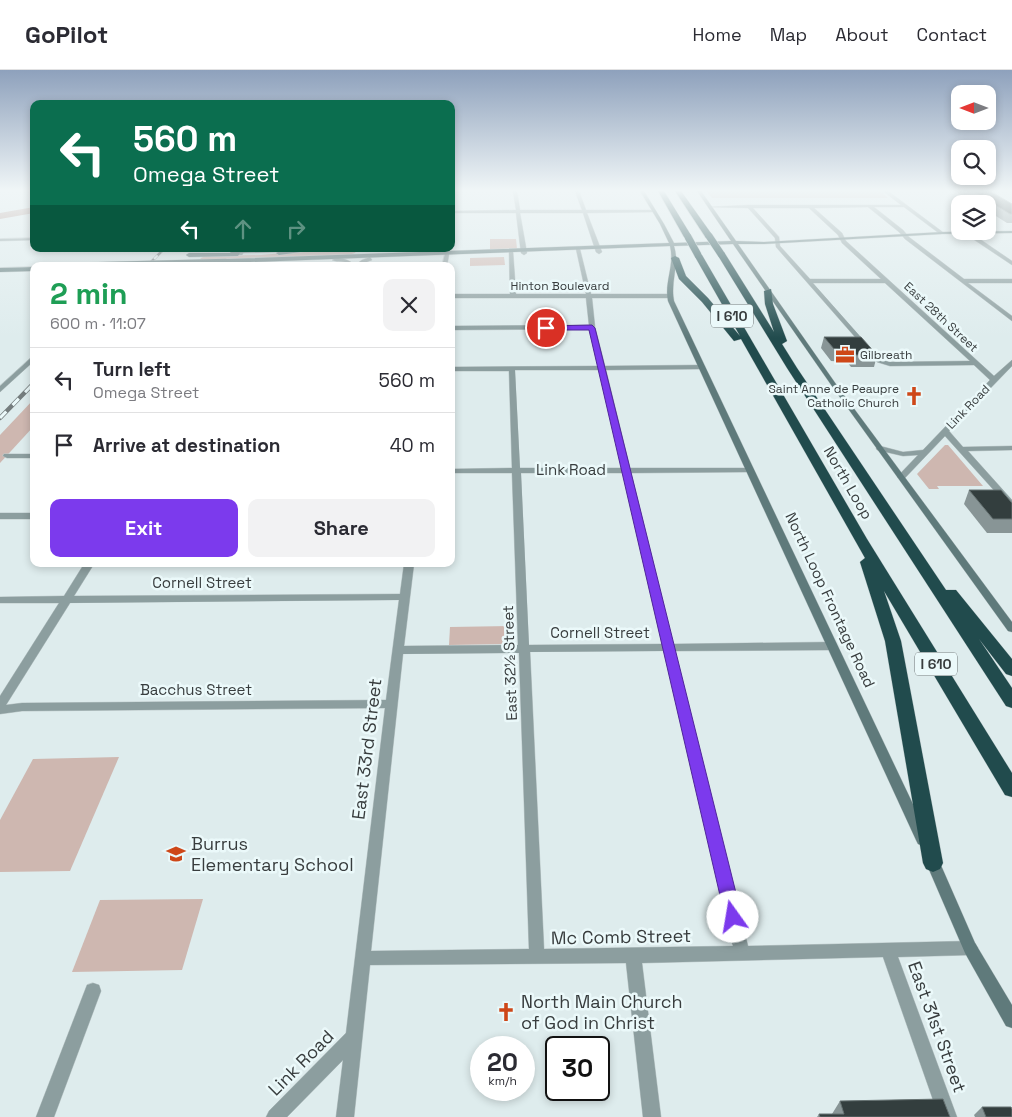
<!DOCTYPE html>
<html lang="en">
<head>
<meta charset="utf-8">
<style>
	:root { --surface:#fff; --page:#f2f2f3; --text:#2b2b33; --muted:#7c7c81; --line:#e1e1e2; --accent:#7c3aed }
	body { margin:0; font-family:"Space Grotesk",sans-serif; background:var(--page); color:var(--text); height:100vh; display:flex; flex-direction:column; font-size:19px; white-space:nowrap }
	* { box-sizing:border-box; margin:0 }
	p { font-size:16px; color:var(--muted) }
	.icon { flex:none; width:28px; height:28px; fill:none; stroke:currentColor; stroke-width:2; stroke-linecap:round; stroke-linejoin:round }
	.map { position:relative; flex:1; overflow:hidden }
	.details { position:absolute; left:30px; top:192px; width:425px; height:305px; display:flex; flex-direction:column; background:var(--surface); border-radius:10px; box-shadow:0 2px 8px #0003 }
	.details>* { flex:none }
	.hud { position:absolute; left:30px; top:30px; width:425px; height:152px; border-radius:10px; box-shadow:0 2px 8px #0003; background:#0b6e4f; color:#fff; overflow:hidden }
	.needle { width:32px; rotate:270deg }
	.fabs { position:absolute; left:951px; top:15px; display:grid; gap:10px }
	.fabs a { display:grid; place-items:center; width:45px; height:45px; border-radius:10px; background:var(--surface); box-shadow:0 2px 8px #0003; font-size:25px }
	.speed { position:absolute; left:470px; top:966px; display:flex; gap:10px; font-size:25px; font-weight:700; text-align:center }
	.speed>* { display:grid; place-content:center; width:65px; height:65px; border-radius:50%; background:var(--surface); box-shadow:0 2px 8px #0003; line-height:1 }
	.speed small { font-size:12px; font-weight:400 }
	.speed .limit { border:2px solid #111; border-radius:8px; background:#fff; color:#111 }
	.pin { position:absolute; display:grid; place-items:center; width:42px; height:42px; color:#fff; margin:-21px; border:2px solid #fff; border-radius:50%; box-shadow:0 1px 5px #0007 }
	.me { position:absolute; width:55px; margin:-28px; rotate:347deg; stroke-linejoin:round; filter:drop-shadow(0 0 4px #0008) }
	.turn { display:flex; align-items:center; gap:18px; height:105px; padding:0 20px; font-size:22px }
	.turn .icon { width:65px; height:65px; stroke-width:2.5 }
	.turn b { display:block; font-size:35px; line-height:42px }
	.lanes { display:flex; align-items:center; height:48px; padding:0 20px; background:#0003; justify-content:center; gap:25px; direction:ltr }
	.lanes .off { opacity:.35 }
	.round { display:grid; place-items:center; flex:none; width:52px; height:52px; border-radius:10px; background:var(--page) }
	.headline { display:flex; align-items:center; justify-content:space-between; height:85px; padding:0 20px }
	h1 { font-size:30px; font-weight:700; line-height:38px; color:#1e9e55 }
	.action { display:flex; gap:10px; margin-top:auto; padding:10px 20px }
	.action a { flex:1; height:58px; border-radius:10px; background:var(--accent); color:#fff; font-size:20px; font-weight:700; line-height:58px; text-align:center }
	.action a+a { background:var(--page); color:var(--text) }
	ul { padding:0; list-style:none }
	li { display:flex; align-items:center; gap:15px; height:65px; padding:0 20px; border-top:1px solid var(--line) }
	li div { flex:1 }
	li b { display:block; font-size:19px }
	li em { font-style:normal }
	header { display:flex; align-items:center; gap:30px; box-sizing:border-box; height:70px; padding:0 25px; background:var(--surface); border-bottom:1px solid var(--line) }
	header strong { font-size:24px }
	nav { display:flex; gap:28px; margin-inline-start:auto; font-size:18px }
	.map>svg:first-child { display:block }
	.green { fill:#ceb7b0 }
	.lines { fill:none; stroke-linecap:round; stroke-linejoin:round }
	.river { fill:#a8857a; fill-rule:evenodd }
	.street-casing { stroke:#bdc9ca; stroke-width:1 }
	.secondary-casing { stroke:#bdc9ca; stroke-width:1 }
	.highway-casing { stroke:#bdc9ca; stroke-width:1 }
	.street { fill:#8c9e9f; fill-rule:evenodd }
	.secondary { fill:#5f7a7b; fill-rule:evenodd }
	.highway { fill:#214b4d; fill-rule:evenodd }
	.rail-far1-casing { stroke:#757d7e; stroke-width:2.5 }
	.rail-casing { stroke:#757d7e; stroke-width:4.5 }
	.rail-far1 { stroke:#ebf9fa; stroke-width:2; stroke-dasharray:5; stroke-linecap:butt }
	.rail { stroke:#ebf9fa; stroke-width:3; stroke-dasharray:9; stroke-linecap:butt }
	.secondary-bridge-casing { stroke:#bdc9ca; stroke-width:5; stroke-linecap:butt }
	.highway-bridge-casing { stroke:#bdc9ca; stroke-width:8; stroke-linecap:butt }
	.secondary-bridge { stroke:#5f7a7b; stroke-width:4.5 }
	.highway-bridge { stroke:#214b4d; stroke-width:7 }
	.wall { fill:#889596 }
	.building { fill:#333e3e; stroke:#667272 }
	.route { fill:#7c3aed; stroke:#51269a }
	.labels { text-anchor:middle; stroke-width:5; stroke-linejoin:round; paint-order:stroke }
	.far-street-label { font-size:12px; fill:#383d3e; stroke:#ebf9fa }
	.far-poi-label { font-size:12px; fill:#383d3e; stroke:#ebf9fa; text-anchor:start }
	.shield { fill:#ebf9fa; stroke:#6e7576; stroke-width:1 }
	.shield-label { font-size:14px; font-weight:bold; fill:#383d3e }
	.street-label { font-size:15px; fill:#383d3e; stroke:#ebf9fa }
	.near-street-label { font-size:18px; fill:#383d3e; stroke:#ebf9fa }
	.near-poi-label { font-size:18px; fill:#383d3e; stroke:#ebf9fa; text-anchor:start }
</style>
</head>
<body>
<header>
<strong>GoPilot</strong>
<nav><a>Home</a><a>Map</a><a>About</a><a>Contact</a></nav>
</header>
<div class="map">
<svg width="1012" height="1047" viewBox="0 0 1012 1047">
	<rect width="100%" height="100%" fill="#deeced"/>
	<g class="green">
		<path d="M706,121H880L888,128H712Z"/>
		<path d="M490,169H516L517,179L490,180Z"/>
		<path d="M327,179H356L357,180L355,183L349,185L227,189L224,195L317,192L318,196H343V193L348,196H195L201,188L205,186L261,185Z"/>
		<path d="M504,187L505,195L470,196V188Z"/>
		<path d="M34,329V356L0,393V365Z"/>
		<path d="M945,375H948L983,416H937L939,419H929L917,404Z"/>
		<path d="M512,556V570L507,574L449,575L450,557Z"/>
		<path d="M119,687L70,801L0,802V750L33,689Z"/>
		<path d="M203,829L182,900L72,902L100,830Z"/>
	</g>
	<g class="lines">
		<path class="river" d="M34,137V143L0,149V143Z"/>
		<g class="street-casing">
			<g id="street">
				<path d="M452,121H456L454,141L516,140L513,121H517L520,140H582L575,121H579L586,140H654L656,141L654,142L587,143L602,182L599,184L596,182L583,143H520L527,183L524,185L521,183L516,143H453L451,146Z"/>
				<path d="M883,121H888L944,163L940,164L904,137H874L903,160L909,167L964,209H1012V213H968L1012,246V251L905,169L899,162L868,137L814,138L842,163L846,171L994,306L1012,290V296L949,361L963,377L1012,376V380L968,381L1012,430V438L1009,437L945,366L904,409H901L897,407L918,385L903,386L877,380L876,378L880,376L903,382L923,380L990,310L974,295L890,296L877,292L776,177L775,168L748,138L708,137L749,135H901ZM753,138H809L838,165L842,173L881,209H810L780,176L779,167ZM813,213H885L970,291L890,292L881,290Z"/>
				<path d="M964,161H968L1012,191V195L964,163Z"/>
				<path d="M34,168V170L0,171V169Z"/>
				<path d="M578,178L580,179L591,224H669L672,226L669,228H592L595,257L605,296L702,295L705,297L702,299L606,300L630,398H750L754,400L750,402L631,403L673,574L832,572L836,573L837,576L836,579L832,580L675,581L748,876L970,871L975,873L978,878L975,883L970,885L898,887L957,1047H939L883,887L642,893L661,1047H643L626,893L370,895L354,1047H336L343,990L287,1047H266L269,1041L346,963L385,638L22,641L0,644V626L59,533H0V527L64,526L84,494H94L74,526L400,524L404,494H414L404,576L518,575L512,403H451V399L512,398L509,301H451V297L598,296L589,259L451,260V256L589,255L586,228H451V224H510L509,181L511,180L513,181L516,224H586L576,179ZM515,300H599L622,398H520ZM521,403H623L662,574L529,575ZM399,530L386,630L22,633L6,635L70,533ZM664,581L733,876L544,879L530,582ZM519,583L529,879L371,881L403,584Z"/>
				<path d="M242,179H246L242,185H238Z"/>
				<path d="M446,179H450L447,196H442Z"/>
				<path d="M370,187L372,190C355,196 362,199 345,192C341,191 336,192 332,190C340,186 349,190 355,195L362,190Z"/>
				<path d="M34,285V291L0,322V316Z"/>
				<path d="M4,384H34V388H7L3,386Z"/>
				<rect x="0" y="443" width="34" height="6"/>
				<path d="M93,913L99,915L101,921L54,1047H36L87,915Z"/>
			</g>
		</g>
		<g class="secondary-casing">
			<g id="secondary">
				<path d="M640,121H644L664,154L674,173L731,171L697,121H701L736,171L764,172L942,162L1012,161V163L942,164L764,174H738L838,317L1012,552V562L1008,561L834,319L733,174L674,176C680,194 670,212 674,231L930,770L928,774L923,776L918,774L916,770L668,231C664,212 675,195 670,176L226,193L223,191L226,189L669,173L660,154Z"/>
				<path d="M286,179L287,181L322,179L279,185L276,183L278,182L240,183L238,186L189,187L186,185L189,183H230L232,180Z"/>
				<path d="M69,193L72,195L71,196H37L40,194Z"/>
				<path d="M34,197V201L0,202V198Z"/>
				<path d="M931,782L936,784L975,873L1012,935V958L1006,956L965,883L924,788L926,784Z"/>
			</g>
		</g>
		<g class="highway-casing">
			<g id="highway">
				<path d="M658,121H664L692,167L691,169L684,167Z"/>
				<path d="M675,121H681L713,166L712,168H706Z"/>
				<path d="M718,182H724L774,262L765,234L764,221L771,219L773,234L787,271L782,274L797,298L946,520H956L1012,589V606L1006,604L979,569L1012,618V638L1006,636L787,298L717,184Z"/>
				<path d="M695,183L702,185L867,469L1012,703V727L1005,725L884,521L901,571L943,793L940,799L933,802L926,799L923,793L885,571L860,492L865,488L741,269L734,271L702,232L679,209L671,188L675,186L679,188L686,206L708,228L740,266L694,185Z"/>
			</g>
		</g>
		<use href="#street" class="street"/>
		<use href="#secondary" class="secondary"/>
		<use href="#highway" class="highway"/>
		<g class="rail-far1-casing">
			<path id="rail-far1" d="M147,196L164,179"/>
		</g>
		<g class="rail-casing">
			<path id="rail" d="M0,348L34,313"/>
		</g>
		<use href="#rail-far1" class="rail-far1"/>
		<use href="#rail" class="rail"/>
		<g class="secondary-bridge-casing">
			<path id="secondary-bridge" d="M69,195L226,191"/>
		</g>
		<g class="highway-bridge-casing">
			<g id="highway-bridge">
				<path d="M709,166L721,184"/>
				<path d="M688,167L698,185"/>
			</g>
		</g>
		<use href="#secondary-bridge" class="secondary-bridge"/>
		<use href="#highway-bridge" class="highway-bridge"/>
	</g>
	<g class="wall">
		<path d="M955,121H990L1012,134V153H1007L988,141V134H975Z"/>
		<path d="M824,267L877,285L874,297H851L847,292L831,291L821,278Z"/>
		<path d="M969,420L1012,433V463H987L964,434Z"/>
		<path d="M840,1031L950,1047H817L819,1044H832Z"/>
		<path d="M982,1037L1012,1047H975L974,1045Z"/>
	</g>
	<g class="building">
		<path d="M972,121H990L1012,134V144H1010Z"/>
		<path d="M824,267H861L877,285H854L850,280L834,279Z"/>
		<path d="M969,420H1001L1012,433V449H993Z"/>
		<path d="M943,1029L950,1047H820L819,1044H844L840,1031Z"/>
		<path d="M982,1037H1011L1012,1039V1047H986Z"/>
	</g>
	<linearGradient id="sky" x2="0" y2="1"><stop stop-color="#8ea1bc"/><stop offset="0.45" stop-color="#f0f6f7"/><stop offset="1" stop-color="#f0f6f7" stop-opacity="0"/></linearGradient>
	<rect width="1012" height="268" fill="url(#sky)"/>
	<path class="route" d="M592,255L595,258L742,847L739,852L733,854L727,852L725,847L589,260H546L542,258L546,256Z"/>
	<defs>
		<g id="office-bare" transform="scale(1.5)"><path d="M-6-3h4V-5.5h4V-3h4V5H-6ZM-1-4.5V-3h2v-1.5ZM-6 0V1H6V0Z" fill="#ce4718" stroke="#ebf9fa" stroke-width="2.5" paint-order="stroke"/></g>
		<g id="church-bare" transform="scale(1.5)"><path d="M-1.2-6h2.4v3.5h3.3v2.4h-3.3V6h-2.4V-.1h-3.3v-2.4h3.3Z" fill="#ce4718" stroke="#ebf9fa" stroke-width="2.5" paint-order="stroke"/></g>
		<g id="school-bare" transform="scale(1.5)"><path d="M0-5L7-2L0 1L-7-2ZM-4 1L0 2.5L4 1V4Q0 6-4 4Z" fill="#ce4718" stroke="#ebf9fa" stroke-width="2.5" paint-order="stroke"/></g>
	</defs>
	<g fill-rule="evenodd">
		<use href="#office-bare" x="845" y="285"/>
		<use href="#church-bare" x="914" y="326"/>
		<use href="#school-bare" x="176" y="784"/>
		<use href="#church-bare" x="506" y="942"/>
	</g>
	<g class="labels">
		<g class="far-street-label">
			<text x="560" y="220">Hinton Boulevard</text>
			<text transform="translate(941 247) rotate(43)" y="4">East 28th Street</text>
			<text transform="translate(968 337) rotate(-46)" y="4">Link Road</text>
		</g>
		<g class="far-poi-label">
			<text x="860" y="289">Gilbreath</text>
			<text x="899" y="323" text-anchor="end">Saint Anne de Peaupre<tspan x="899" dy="14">Catholic Church</tspan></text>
		</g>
		<g class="shield">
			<rect x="711" y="234.5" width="42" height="23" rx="4"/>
			<rect x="915" y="582.5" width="42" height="23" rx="4"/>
		</g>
		<g class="shield-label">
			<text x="732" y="251">I 610</text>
			<text x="936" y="599">I 610</text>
		</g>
		<g class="street-label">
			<text x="571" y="405">Link Road</text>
			<text transform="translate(848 413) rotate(60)" y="5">North Loop</text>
			<text x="202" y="518">Cornell Street</text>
			<text transform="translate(830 530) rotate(65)" y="5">North Loop Frontage Road</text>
			<text x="600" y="568">Cornell Street</text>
			<text transform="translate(510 593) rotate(-92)" y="5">East 32½ Street</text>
			<text x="196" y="625">Bacchus Street</text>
		</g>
		<g class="near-street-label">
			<text transform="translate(367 679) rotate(-83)" y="6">East 33rd Street</text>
			<text transform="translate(621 867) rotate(-1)" y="6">Mc Comb Street</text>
			<text transform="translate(937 957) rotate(70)" y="6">East 31st Street</text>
			<text transform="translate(301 993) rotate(-45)" y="6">Link Road</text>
		</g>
		<g class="near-poi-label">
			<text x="191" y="780">Burrus<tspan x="191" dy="21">Elementary School</tspan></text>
			<text x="521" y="938">North Main Church<tspan x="521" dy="21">of God in Christ</tspan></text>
		</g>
	</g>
</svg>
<div class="fabs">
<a><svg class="needle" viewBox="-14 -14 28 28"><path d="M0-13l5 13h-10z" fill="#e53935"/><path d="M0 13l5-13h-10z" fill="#7c7c81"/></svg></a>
<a><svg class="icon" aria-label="search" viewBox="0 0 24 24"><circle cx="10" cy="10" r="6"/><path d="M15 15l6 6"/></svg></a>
<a><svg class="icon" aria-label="layers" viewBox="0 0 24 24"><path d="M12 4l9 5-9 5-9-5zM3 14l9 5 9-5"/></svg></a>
</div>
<div class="speed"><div>20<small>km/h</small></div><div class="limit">30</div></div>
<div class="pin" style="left:546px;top:258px;background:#d93025"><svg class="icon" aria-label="arrive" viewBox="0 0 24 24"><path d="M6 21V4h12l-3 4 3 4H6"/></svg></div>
<svg class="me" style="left:733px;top:847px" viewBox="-20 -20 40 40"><circle r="19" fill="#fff"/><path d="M0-13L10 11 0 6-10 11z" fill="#7c3aed"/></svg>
<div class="hud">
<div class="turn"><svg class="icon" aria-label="left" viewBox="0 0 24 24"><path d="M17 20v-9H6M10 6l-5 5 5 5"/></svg><div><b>560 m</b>Omega Street</div></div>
<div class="lanes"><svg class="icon" aria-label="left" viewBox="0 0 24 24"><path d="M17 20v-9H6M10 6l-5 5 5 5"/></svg><svg class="icon off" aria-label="ahead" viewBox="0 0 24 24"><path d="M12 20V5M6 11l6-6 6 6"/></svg><svg class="icon off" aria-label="right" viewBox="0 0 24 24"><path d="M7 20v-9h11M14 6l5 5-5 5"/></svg></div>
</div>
<section class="details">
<div class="headline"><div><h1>2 min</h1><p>600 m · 11:07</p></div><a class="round"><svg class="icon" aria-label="close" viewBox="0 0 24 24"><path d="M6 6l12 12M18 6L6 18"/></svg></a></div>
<ul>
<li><svg class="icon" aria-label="left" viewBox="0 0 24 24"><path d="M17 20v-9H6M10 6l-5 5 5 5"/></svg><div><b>Turn left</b><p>Omega Street</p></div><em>560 m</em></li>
<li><svg class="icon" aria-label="arrive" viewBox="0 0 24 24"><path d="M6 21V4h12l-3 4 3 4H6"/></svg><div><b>Arrive at destination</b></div><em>40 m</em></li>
</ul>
<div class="action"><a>Exit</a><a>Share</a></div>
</section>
</div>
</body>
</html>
